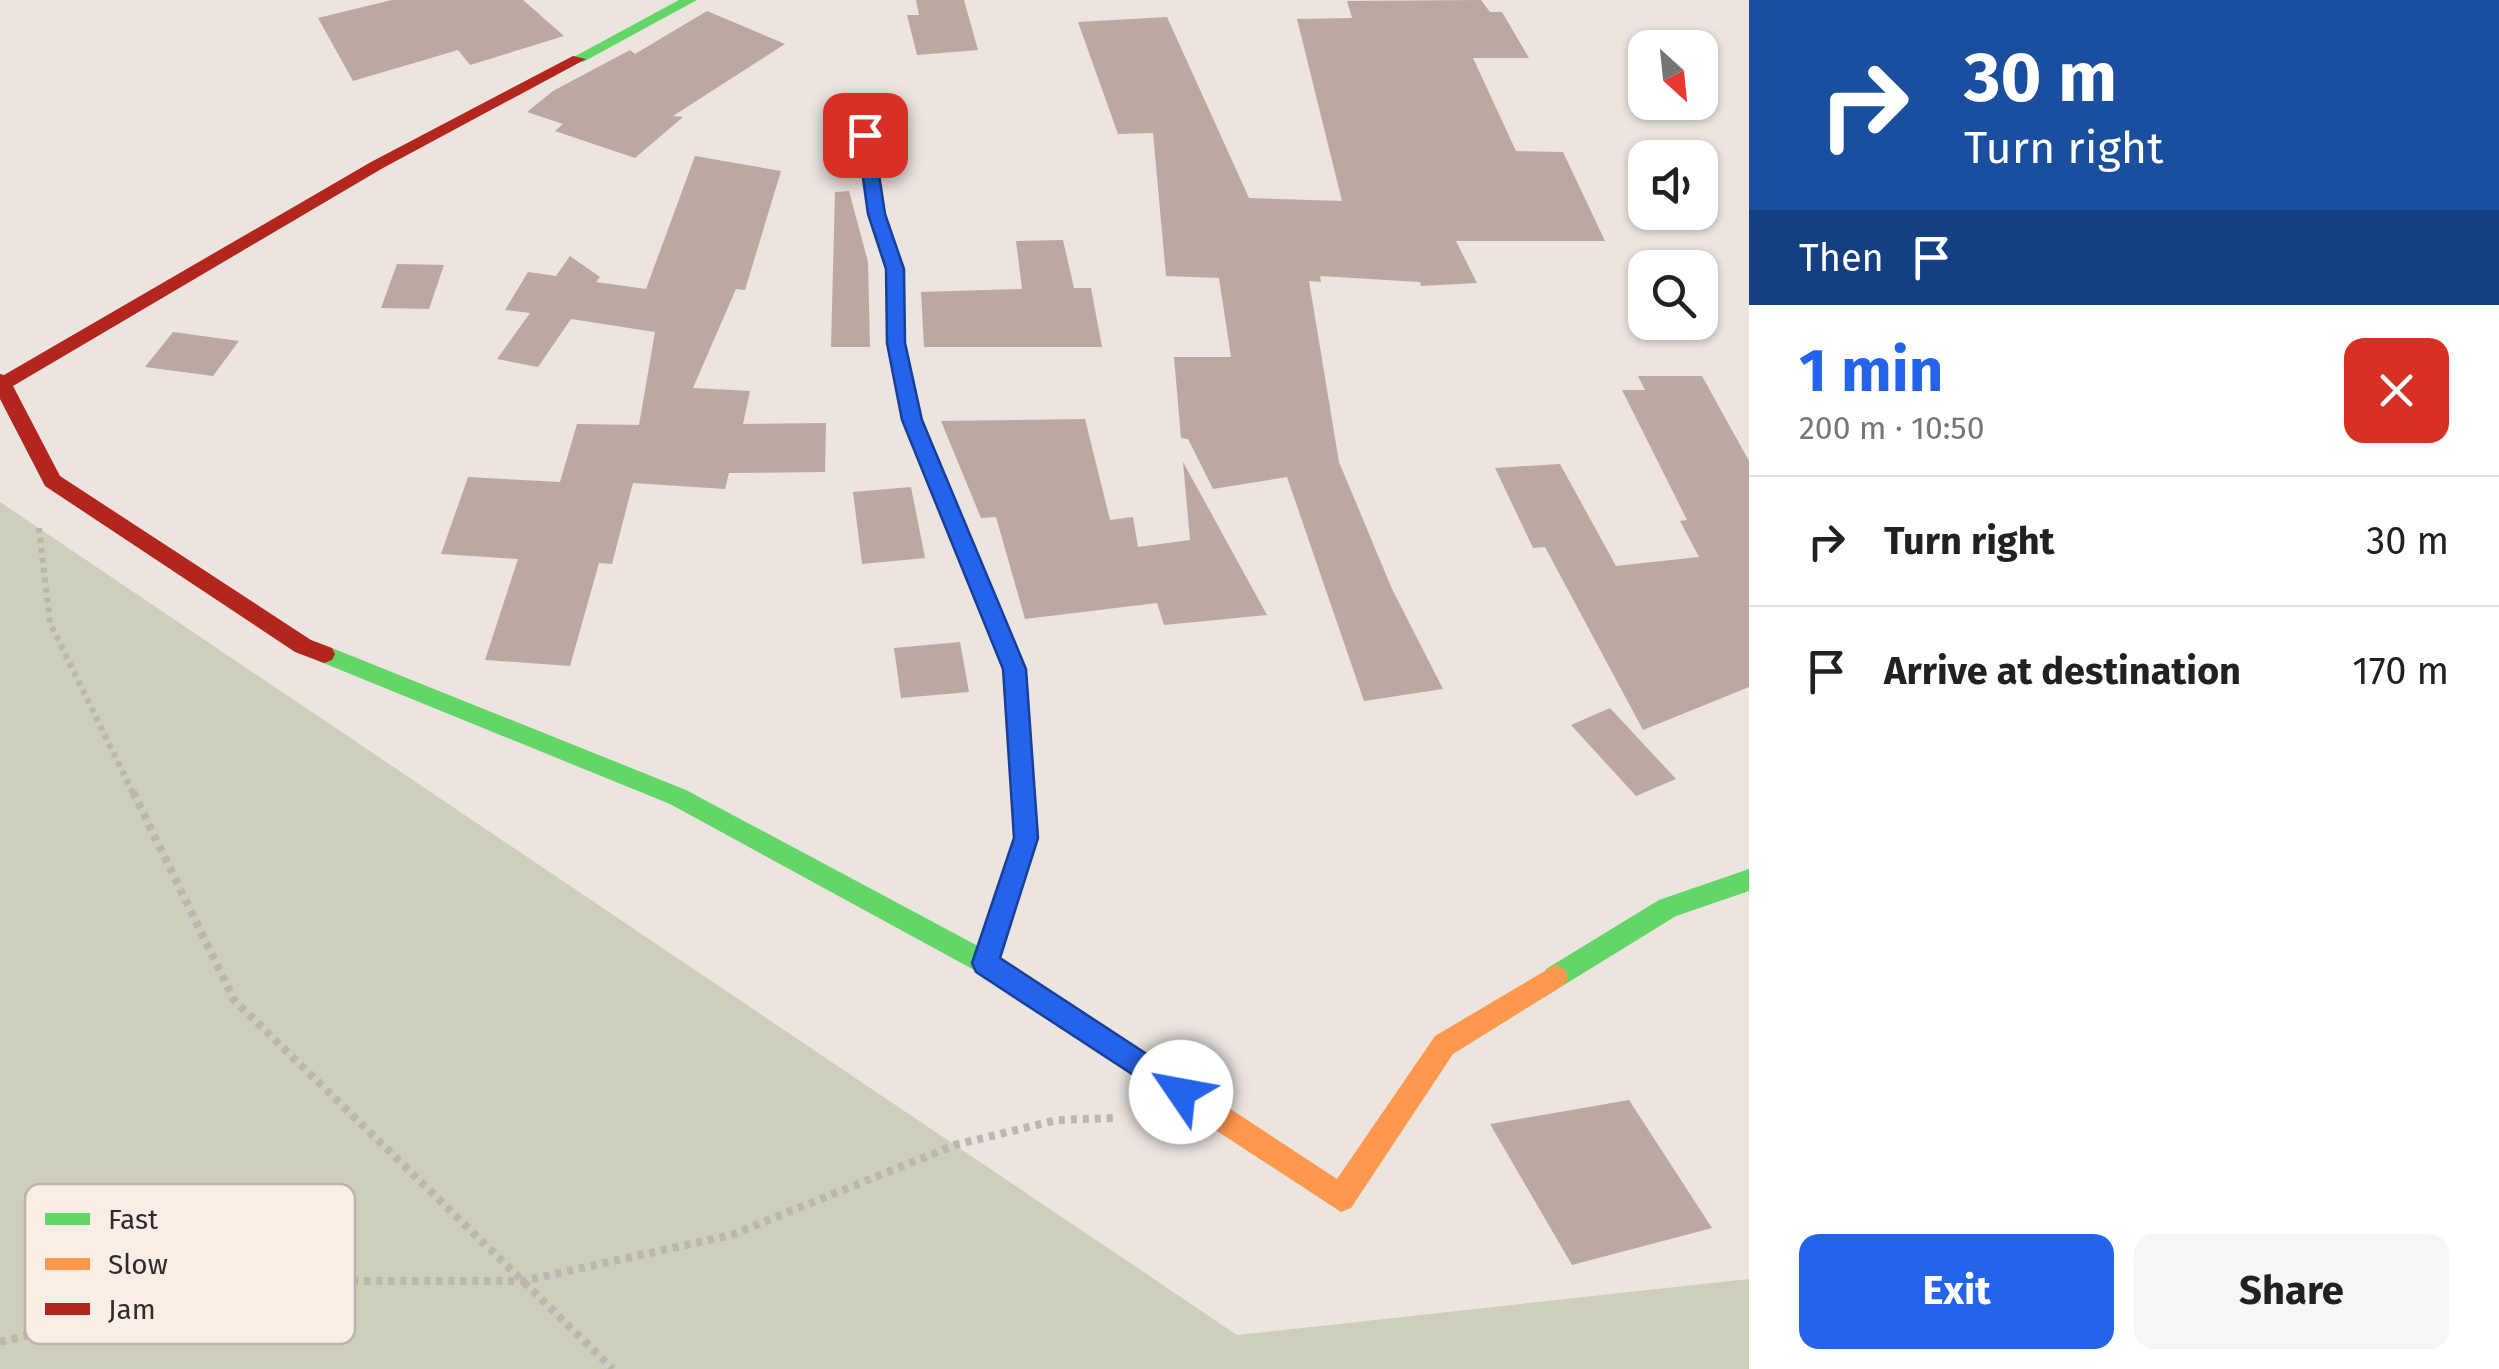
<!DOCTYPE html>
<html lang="en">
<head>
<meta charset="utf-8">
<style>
	:root { --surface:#fff; --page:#f6f6f6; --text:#202124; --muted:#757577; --line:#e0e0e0; --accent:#2563eb }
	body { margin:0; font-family:"Fira Sans",sans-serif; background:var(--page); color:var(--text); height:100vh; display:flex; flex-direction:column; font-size:38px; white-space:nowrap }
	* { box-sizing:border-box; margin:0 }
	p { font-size:32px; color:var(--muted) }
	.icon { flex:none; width:55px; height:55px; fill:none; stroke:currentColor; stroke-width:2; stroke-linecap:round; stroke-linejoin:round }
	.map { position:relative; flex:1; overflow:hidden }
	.sheet { display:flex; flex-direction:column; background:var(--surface); width:750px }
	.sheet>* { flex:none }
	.top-card { background:#1a4fa0; color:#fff; overflow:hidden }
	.needle { width:65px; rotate:153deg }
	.tools { position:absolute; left:1628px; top:30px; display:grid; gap:20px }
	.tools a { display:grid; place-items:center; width:90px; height:90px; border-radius:20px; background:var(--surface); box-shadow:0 2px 8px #0004; font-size:50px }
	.pin { position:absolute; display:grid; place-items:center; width:85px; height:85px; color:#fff; margin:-42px; border-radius:20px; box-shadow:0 5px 15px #0006 }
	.me { position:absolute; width:110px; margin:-55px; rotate:303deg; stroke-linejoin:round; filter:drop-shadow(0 0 8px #0008) }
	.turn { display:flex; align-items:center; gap:35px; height:210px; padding:0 50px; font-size:45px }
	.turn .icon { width:130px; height:130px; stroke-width:2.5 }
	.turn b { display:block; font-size:70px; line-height:85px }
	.then { display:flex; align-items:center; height:95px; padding:0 50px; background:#0003; gap:20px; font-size:38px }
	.round { display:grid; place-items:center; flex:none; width:105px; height:105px; border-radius:20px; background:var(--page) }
	.headline { display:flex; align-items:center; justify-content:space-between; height:170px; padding:0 50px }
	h1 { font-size:60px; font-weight:700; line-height:75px; color:var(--accent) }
	.button { display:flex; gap:20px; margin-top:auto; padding:20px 50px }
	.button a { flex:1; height:115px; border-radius:20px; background:var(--accent); color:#fff; font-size:40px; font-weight:700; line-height:115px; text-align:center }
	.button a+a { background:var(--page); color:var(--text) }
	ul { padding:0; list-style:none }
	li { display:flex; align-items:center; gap:30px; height:130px; padding:0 50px; border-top:2px solid var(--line) }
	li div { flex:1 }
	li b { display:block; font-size:38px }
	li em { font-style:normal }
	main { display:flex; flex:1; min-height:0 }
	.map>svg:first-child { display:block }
	.green { fill:#cdcfba }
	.building { fill:#bda7a1 }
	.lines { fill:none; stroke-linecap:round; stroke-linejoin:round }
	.path-far1 { stroke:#bcb5b1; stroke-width:6; stroke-dasharray:5 5; stroke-linecap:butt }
	.path { stroke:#bcb5b1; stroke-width:8; stroke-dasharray:6 6; stroke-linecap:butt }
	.fast { fill:#63d668; fill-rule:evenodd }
	.slow { fill:#ff974d; fill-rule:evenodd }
	.jam { fill:#b3261e; fill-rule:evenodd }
	.route { fill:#2563eb; stroke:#184099; stroke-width:2.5 }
	.key { fill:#f8eee5; stroke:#bdb3ac; stroke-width:2.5 }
	.key-label { font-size:28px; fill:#332a27 }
</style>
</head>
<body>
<main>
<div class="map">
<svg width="1749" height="1369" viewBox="0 0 1749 1369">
	<rect width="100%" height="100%" fill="#ebe4df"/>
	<path class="green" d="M0,502L1237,1335L1749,1279V1369H0Z"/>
	<g class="building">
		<path d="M392,0H523L564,36L470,65L458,50L353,81L318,18Z"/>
		<path d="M916,0H964L978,50L917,55L907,15H919Z"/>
		<path d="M1481,0L1490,12H1502L1529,58H1473L1516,151L1563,152L1605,241H1456L1477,283L1421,286L1420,282L1320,276L1321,282L1309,281L1339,462L1392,589L1443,689L1364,701L1287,477L1213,489L1188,439L1181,438L1174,357H1231L1219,278L1166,276L1153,133L1118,134L1078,22L1167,17L1249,198L1342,201L1297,19L1352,18L1347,1Z"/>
		<path d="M707,11L785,44L673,116L683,117L635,158L555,131L563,124L527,112L553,91L630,50L635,54Z"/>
		<path d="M695,156L781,171L745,290L736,289L693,388L750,391L743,424L826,423L825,472L729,473L725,489L633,483L612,564L599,563L570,666L485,660L518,559L441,554L468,477L560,482L577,424L639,425L655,332L571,319L538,367L497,359L530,313L505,310L528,272L556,276L570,256L600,277L596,282L646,289Z"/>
		<path d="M849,191L868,262L870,347H831L835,192Z"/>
		<path d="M1063,240L1074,288H1091L1102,347H924L921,292L1022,289L1016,241Z"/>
		<path d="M397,264L444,265L429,309L381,308Z"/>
		<path d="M173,332L239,341L213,376L145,367Z"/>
		<path d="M1638,376H1702L1749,461V687L1643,730L1545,547L1533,548L1495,468L1560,464L1616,566L1699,557L1680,521L1687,520L1622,390H1645Z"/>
		<path d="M1085,419L1110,520L1133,517L1138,547L1190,540L1183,462L1267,615L1164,625L1157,603L1025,619L996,517L981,518L941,421Z"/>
		<path d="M911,487L925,558L862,564L853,492Z"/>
		<path d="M960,642L969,692L901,698L894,648Z"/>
		<path d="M1610,708L1676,779L1636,796L1571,725Z"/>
		<path d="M1629,1100L1712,1228L1572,1265L1490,1124Z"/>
	</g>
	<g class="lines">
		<path class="path-far1" d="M39,528L50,623L134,795"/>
		<g class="path">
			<path d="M133,792L234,1000L613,1369"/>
			<path d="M0,1342L237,1281H523L731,1235L955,1145L1057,1120L1113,1118"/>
		</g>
		<g class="fast">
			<path d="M679,0H697L583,62L570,59Z"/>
			<path d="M1004,635L1012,638L1025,669L1038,838L999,958L1185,1079L1189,1088L1185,1097L1175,1101L976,971L670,804L316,660L313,654L316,648H332L686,790L978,946L1014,838L1003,669L993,644Z"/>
			<path d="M1749,869V891L1676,916L1564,985L1555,989L1546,985L1542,977L1546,969L1659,900Z"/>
		</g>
		<path class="slow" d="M1555,965L1564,969L1568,977L1564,985L1453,1054L1351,1208L1341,1212L1165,1097L1161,1088L1165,1079L1175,1075L1185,1079L1337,1179L1435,1036Z"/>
		<g class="jam">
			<path d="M573,56L586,59L383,168L13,386L60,476L311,640L332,648L335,654L332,660L324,663L295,652L45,486L0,399V374L4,375L371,162Z"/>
			<path d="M865,130L873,135L885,214L904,269L905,343L922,420L1015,644L1004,653L993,644L902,420L887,343L886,269L869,214L857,135Z"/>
		</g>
	</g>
	<path class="route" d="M865,130L873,135L885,214L904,269L905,343L922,420L1026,669L1038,838L1000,958L1191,1083L1195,1092L1191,1102L1181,1106L976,972L972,963L1014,838L1003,669L902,420L887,343L886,269L868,214L857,135Z"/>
	<rect x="25" y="1184" width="330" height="160" rx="15" class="key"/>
	<rect x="45" y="1213" width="45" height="12" fill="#63d668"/>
	<rect x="45" y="1258" width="45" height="12" fill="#ff974d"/>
	<rect x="45" y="1303" width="45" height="12" fill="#b3261e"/>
	<g class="key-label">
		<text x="108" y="1229">Fast</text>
		<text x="108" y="1274">Slow</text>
		<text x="108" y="1319">Jam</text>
	</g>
</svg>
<div class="tools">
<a><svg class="needle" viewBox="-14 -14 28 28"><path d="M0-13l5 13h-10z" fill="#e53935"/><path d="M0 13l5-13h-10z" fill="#757577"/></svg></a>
<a><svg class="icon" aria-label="sound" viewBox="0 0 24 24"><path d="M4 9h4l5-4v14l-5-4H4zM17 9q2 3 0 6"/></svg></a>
<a><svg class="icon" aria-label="search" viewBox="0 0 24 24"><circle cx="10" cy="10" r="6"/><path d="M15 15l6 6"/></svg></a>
</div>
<div class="pin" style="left:865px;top:135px;background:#d93025"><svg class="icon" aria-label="arrive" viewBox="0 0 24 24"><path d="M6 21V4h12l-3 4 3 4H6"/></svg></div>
<svg class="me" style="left:1181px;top:1092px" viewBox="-20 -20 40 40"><circle r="19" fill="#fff"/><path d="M0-13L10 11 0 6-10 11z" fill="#2563eb"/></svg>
</div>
<section class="sheet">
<div class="top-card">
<div class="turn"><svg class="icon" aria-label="right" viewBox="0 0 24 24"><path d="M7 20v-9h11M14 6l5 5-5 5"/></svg><div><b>30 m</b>Turn right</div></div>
<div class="then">Then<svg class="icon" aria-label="arrive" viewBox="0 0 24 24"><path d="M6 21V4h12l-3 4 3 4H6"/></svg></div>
</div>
<div class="headline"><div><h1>1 min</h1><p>200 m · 10:50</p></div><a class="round" style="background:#d93025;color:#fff"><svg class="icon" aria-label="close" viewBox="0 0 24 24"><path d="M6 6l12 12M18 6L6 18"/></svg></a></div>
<ul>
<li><svg class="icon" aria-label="right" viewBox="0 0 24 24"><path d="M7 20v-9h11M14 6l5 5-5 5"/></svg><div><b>Turn right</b></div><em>30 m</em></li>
<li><svg class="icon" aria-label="arrive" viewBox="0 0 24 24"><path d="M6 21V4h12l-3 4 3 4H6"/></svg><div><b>Arrive at destination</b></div><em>170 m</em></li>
</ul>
<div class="button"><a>Exit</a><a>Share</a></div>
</section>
</main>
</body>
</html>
